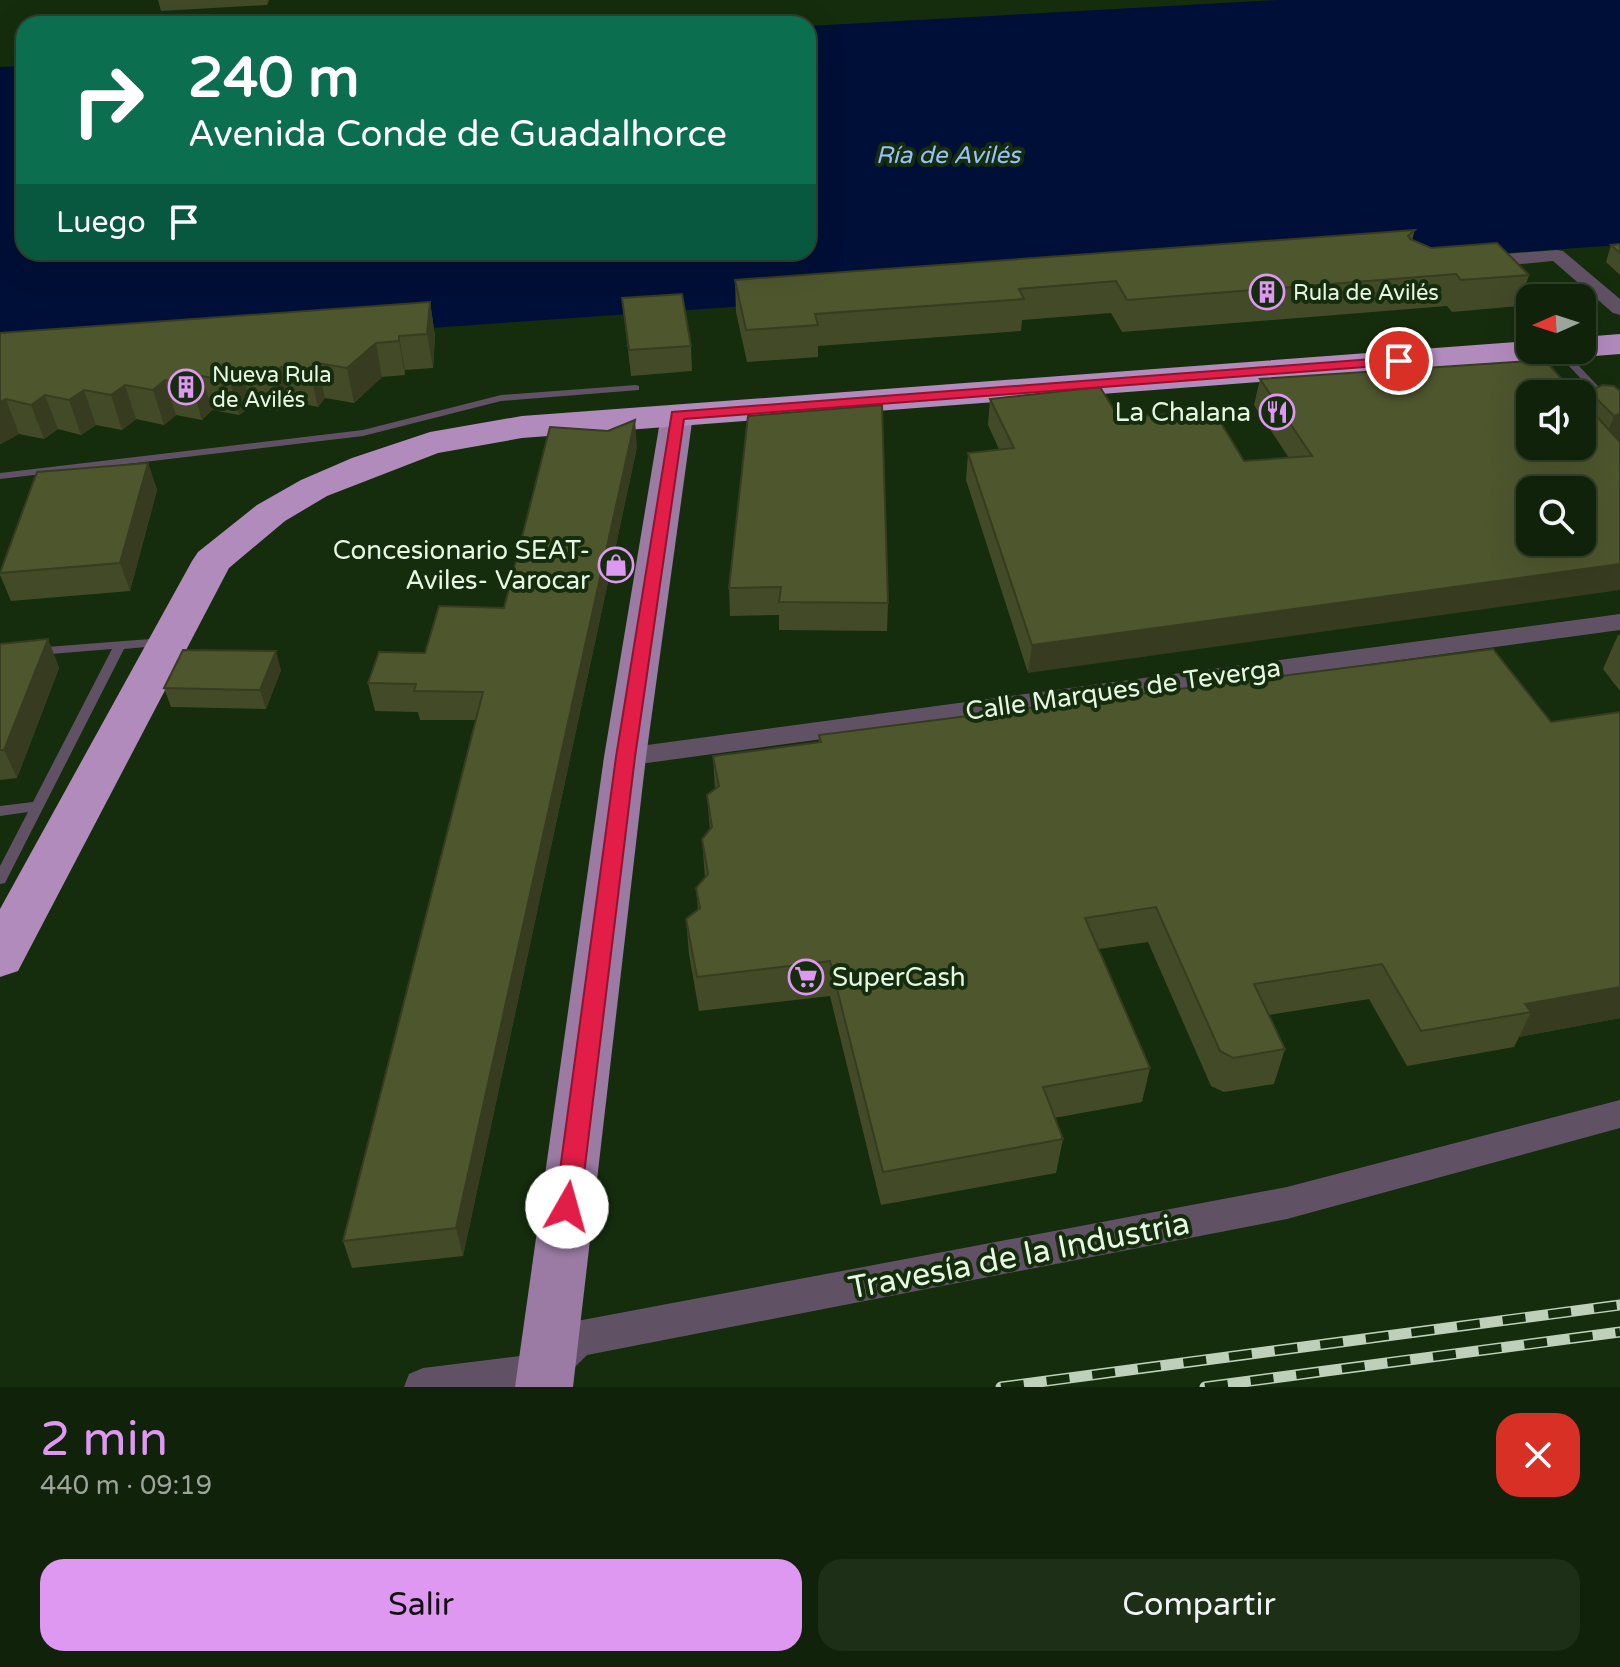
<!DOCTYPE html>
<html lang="es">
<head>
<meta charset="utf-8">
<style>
	:root { --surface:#10220a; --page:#1e2f18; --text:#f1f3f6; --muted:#9ca49c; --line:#303f2b; --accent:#de98f2 }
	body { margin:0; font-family:"Varela Round",sans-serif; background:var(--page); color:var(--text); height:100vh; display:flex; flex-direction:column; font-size:30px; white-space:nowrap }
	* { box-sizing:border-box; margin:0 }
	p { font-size:26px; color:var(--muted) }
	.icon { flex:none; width:44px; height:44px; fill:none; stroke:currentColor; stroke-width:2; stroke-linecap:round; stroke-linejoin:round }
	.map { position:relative; height:1387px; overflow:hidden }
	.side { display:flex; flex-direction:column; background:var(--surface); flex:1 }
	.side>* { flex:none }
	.hud { position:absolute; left:16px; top:16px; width:800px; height:244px; border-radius:24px; box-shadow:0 8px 32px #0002,0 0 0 2px var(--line); background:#0b6e4f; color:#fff; overflow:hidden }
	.needle { width:52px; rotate:267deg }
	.buttons { position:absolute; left:1516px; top:284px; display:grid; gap:16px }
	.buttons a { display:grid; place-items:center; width:80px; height:80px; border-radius:16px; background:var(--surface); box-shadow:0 8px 32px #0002,0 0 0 2px var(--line); font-size:40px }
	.pin { position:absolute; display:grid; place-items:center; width:68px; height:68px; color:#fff; margin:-34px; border:4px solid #fff; border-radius:50%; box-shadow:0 2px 8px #0007 }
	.me { position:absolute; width:88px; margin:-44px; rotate:7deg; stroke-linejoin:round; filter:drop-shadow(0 0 6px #0008) }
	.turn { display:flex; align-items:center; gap:28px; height:168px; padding:0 40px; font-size:36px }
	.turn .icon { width:104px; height:104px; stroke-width:2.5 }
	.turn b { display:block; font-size:56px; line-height:68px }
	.then { display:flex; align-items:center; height:76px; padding:0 40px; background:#0003; gap:16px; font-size:30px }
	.round { display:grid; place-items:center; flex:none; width:84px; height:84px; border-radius:24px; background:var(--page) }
	.summary { display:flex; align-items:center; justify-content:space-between; height:136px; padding:0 40px }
	h1 { font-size:48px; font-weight:600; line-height:60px; color:var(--accent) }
	.primary-button { display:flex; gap:16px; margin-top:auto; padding:16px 40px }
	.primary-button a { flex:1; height:92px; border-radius:24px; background:var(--accent); color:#111; font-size:32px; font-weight:600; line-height:92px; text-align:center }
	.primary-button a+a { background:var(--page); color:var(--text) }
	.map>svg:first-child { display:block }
	.water { fill:#000f37 }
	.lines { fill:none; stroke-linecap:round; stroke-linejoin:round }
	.lane { fill:#615165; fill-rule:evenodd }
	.street { fill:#615165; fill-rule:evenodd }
	.primary { fill:#9b7ba4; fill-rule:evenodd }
	.highway { fill:#b28bbd; fill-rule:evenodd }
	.rail-casing { stroke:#becfba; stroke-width:11 }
	.rail { stroke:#152d0d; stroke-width:8; stroke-dasharray:23; stroke-linecap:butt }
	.wall { fill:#434a28 }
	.shaded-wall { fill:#373c20 }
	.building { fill:#4e562e; stroke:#373c20; stroke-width:2; fill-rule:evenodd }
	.route { fill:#e11d48; stroke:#92132f; stroke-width:2 }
	.labels { text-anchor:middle; stroke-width:8; stroke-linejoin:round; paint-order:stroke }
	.far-poi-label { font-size:22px; fill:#e8f7e4; stroke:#152d0d; text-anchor:start }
	.far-water-label { font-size:24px; font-style:italic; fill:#9ac0f9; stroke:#152d0d }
	.poi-label { font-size:26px; fill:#e8f7e4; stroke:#152d0d; text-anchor:end }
	.street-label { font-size:26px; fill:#e8f7e4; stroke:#152d0d }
	.near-street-label { font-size:32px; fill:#e8f7e4; stroke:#152d0d }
</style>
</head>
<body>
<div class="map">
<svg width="1620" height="1387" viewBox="0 0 1620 1387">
	<rect width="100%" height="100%" fill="#152d0d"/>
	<path class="water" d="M1278,0H1620V245L0,358V67L24,66V252H808V26Z"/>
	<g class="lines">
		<g class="lane">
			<path d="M1554,350H1564L1610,399V403L1582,406V400L1600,399Z"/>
			<path d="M636,385L639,386V390L501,401L363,436L0,479V473L363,430L501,395Z"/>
			<path d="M163,638L169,642L167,645L124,649L7,879L5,883L0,884V866L28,812L0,816V806L33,802L112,649L38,655L32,651L34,648Z"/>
		</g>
		<g class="street">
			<path d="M1557,250L1563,251L1620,299V315L1613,313L1553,261L1477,268L1468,262L1477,256Z"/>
			<path d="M1620,614V630L625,766L615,764L611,757L615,750L625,748Z"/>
			<path d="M1620,1100V1128L1287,1219L587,1355L558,1384L551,1387H404L409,1374L423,1368L536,1354L564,1326L577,1321L1287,1187Z"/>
		</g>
		<path class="primary" d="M677,405L688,408L693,415L646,757L573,1387H515L604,757L661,415L666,408Z"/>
		<g class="highway">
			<path d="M1620,334V354L1582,357L1570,354L1567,350H1582V337Z"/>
			<path d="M1530,341V350H1564L1559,357L1547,360L522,438L438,453L327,496L285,521L229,568L18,971L0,977V909L192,561L198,552L257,505L301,480L352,458L430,432L522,416Z"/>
		</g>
		<g class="rail-casing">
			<g id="rail">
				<path d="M1001,1387L1620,1305"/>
				<path d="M1205,1387L1620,1332"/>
			</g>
		</g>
		<use href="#rail" class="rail"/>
	</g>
	<g class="wall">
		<path d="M158,0H269L267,5L161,11Z"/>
		<path d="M1415,230L1412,240L1431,248L1529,275L1519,306L1452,312L1447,306L1122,332L1111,313L1022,320L1021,331L818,346V357L747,362L736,312L735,280Z"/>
		<path d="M1620,244V275L1606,262L1611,245Z"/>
		<path d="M622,298L691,346L692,371L631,376Z"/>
		<path d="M430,302L435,336L433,368L405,370V375L382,377L354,403L325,398L318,407L289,401L279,411L251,407L239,415L212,410L202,420L176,415L164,425L136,419L122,430L96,425L81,435L58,429L44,439L19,434L0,444V333Z"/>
		<path d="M1260,379L1530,446L1582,394L1620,391V438L1028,673L966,480L968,453L999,449L988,425L990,399L1119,418L1244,461L1289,458L1254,405Z"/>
		<path d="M748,416L888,603L887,631L779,630V615L730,616L729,588Z"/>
		<path d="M637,447L463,1256L352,1268L343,1241L476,720H420L418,712L375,711L368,683L504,608Z"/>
		<path d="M148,463L157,490L130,591L11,601L0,575V572Z"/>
		<path d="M1618,635H1620V691L1603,669Z"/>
		<path d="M48,639L59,668L17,778L0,780V644Z"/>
		<path d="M281,670L266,709L171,707L164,688Z"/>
		<path d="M819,735L1620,1018L1519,1037L1514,1047L1407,1066L1369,999L1269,1015L1285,1049L1274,1084L1224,1092L1211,1086L1148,942L1099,949L1150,1068L1142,1102L1054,1118L1063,1139L1056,1173L881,1205L830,996L699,1011L689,954L686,919L698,910L696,888L705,878L702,839L710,830L707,795L715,789L713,756L819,742Z"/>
	</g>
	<g class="shaded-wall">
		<path d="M430,302L435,336L433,368L427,334Z"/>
		<path d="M399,336L405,370V375L399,341Z"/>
		<path d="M376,343L382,377L354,403L347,368Z"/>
		<path d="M317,363L325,398L318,407L310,373Z"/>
		<path d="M281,367L289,401L279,411L270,377Z"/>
		<path d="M242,372L251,407L239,415L230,381Z"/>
		<path d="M202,376L212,410L202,420L192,386Z"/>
		<path d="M165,380L176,415L164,425L153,390Z"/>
		<path d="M125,385L136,419L122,430L111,395Z"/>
		<path d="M84,390L96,425L81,435L69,400Z"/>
		<path d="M45,395L58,429L44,439L31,405Z"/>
		<path d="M6,399L19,434L1,444L0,441V402Z"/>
		<path d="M1620,414V438L1604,442L1614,416Z"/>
		<path d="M635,420L637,447L463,1256L456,1228Z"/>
		<path d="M148,463L157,490L130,591L120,563Z"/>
		<path d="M1620,564V590L1028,673L1032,645Z"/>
		<path d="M48,639L59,668L17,778L4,750Z"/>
		<path d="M276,651L281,670L266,709L260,690Z"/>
		<path d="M1620,987V1018L1519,1037L1531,1012L1525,1004Z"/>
	</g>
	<g class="building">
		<path d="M1415,230L1408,236L1410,239L1431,248L1497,243L1529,275L1461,280L1456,274L1127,300L1116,281L1019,289L1024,299L815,314L818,325L746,330L735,280Z"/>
		<path d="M1620,244V253L1611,245Z"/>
		<path d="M682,294L691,346L629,350L622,298Z"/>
		<path d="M430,302L427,334L399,336V341L376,343L347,368L317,363L310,373L281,367L270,377L242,372L230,381L202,376L192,386L165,380L153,390L125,385L111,395L84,390L69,400L45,395L31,405L6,399L0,402V333Z"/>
		<path d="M1545,360L1575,394H1530V446H1582V394L1603,385L1614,386L1620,391V414L1614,416L1593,395L1589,398V408L1620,442V564L1032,645L968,453L1014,448L990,399L1100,387L1119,418L1213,410L1244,461L1312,456L1260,379ZM1530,490H1582V542H1530Z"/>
		<path d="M882,405L888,603L779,602L781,587L729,588L748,416Z"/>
		<path d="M635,420L456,1228L343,1241L483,692L414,691L416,684L368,683L379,652L425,653L439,606L504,608L550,427L608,431Z"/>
		<path d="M148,463L120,563L0,573L37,472Z"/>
		<path d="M48,639L4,750H0V644Z"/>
		<path d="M1493,649L1551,722L1620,712V987L1525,1004L1531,1012L1421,1031L1382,964L1254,984L1285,1049L1233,1058L1220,1051L1156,907L1085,918L1150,1068L1043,1087L1063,1139L883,1172L830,961L697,977L686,919L700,908L696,888L708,874L702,839L712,827L707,795L719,786L713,756L821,742L819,735Z"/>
		<path d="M183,650L276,651L260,690L164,688Z"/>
	</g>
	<path class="route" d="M1399,357L1406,361L1404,364L684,419L635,757L580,1207L576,1215L567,1218L559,1215L555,1207L616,757L672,412Z"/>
	<defs>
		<g id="building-ring" transform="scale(1.8)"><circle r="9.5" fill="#152d0d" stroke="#de98f2" stroke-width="1.5"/><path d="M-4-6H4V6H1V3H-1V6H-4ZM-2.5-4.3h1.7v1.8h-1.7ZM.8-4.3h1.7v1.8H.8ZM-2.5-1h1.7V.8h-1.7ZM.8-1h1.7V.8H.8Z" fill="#de98f2"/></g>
		<g id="restaurant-ring" transform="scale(1.8)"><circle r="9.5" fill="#152d0d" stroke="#de98f2" stroke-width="1.5"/><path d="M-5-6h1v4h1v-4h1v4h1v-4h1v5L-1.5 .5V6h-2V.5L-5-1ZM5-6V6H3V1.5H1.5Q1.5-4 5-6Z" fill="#de98f2"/></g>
		<g id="shop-ring" transform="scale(1.8)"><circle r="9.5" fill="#152d0d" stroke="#de98f2" stroke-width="1.5"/><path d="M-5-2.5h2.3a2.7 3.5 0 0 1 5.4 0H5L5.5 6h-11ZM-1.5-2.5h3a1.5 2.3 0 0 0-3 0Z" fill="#de98f2"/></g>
		<g id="supermarket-ring" transform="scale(1.8)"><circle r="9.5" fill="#152d0d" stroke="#de98f2" stroke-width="1.5"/><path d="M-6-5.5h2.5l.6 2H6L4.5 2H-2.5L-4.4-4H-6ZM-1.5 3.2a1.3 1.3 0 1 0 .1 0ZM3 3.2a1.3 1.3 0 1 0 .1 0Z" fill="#de98f2"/></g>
	</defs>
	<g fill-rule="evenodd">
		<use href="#building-ring" x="1267" y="292"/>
		<use href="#building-ring" x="186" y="387"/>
		<use href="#restaurant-ring" x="1277" y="412"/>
		<use href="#shop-ring" x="616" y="565"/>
		<use href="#supermarket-ring" x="806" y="977"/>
	</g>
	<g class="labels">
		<g class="far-poi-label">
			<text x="1293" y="300">Rula de Avilés</text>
			<text x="212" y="382">Nueva Rula<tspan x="212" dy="25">de Avilés</tspan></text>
		</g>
		<g class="far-water-label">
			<text x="948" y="163">Ría de Avilés</text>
		</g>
		<g class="poi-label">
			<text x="1251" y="421">La Chalana</text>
			<text x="590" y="559">Concesionario SEAT-<tspan x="590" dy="30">Aviles- Varocar</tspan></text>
			<text x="832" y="986" text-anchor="start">SuperCash</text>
		</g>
		<g class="street-label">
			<text transform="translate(1123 689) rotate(-8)" y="9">Calle Marques de Teverga</text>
		</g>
		<g class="near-street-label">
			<text transform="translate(1019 1255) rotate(-11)" y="11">Travesía de la Industria</text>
		</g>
	</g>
</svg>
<div class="buttons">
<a><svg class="needle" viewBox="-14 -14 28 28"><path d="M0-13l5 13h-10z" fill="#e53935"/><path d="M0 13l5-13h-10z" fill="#9ca49c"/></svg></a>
<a><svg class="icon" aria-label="sound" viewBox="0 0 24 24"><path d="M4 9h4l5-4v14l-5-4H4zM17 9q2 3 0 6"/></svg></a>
<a><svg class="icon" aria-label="search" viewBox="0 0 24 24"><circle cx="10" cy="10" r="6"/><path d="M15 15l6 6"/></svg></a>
</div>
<div class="pin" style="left:1399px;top:361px;background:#d93025"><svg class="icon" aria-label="arrive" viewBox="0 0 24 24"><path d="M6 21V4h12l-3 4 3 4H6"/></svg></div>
<svg class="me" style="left:567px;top:1207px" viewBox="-20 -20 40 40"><circle r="19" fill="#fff"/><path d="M0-13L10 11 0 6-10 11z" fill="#e11d48"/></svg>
<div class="hud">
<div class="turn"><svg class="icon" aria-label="right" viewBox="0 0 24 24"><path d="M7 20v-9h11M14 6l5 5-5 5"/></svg><div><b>240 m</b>Avenida Conde de Guadalhorce</div></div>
<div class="then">Luego<svg class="icon" aria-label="arrive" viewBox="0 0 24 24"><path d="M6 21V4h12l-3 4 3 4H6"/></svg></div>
</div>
</div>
<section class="side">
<div class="summary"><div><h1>2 min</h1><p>440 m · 09:19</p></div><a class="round" style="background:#d93025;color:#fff"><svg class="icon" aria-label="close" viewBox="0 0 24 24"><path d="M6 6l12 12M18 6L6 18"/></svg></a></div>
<div class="primary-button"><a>Salir</a><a>Compartir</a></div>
</section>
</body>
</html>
